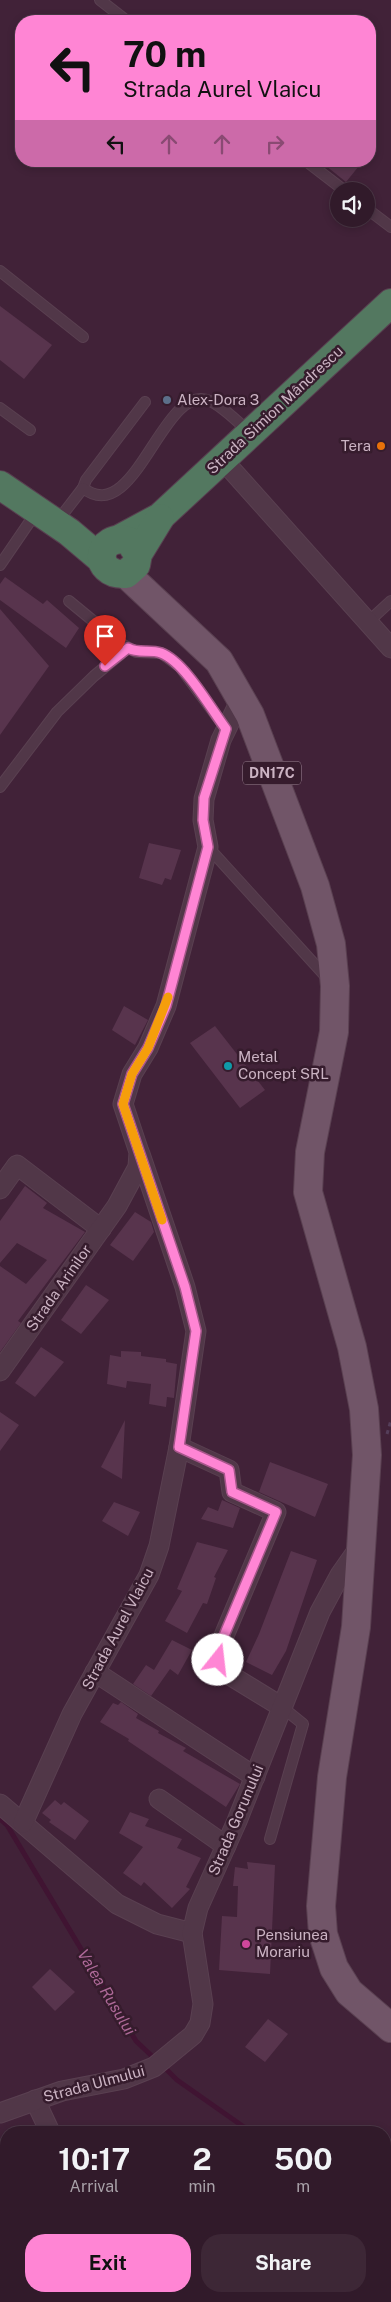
<!DOCTYPE html>
<html lang="en">
<head>
<meta charset="utf-8">
<style>
	:root { --surface:#311a2a; --page:#3d2736; --text:#f1f3f6; --muted:#a8a1a8; --line:#4c3847; --accent:#ff85d4 }
	body { margin:0; font-family:"Public Sans",sans-serif; background:var(--page); color:var(--text); height:100vh; display:flex; flex-direction:column; font-size:19px; white-space:nowrap }
	* { box-sizing:border-box; margin:0 }
	p { font-size:16px; color:var(--muted) }
	.icon { flex:none; width:28px; height:28px; fill:none; stroke:currentColor; stroke-width:2; stroke-linecap:round; stroke-linejoin:round }
	.map { position:relative; flex:1; overflow:hidden }
	.drawer { position:absolute; left:0px; top:2126px; width:391px; height:176px; display:flex; flex-direction:column; background:var(--surface); border-radius:20px 20px 0 0; box-shadow:0 2px 8px #0003,0 0 0 1px var(--line) }
	.drawer>* { flex:none }
	.banner { position:absolute; left:15px; top:15px; width:361px; height:152px; border-radius:20px; box-shadow:0 2px 8px #0003,0 0 0 1px var(--line); background:#ff85d4; color:#111; overflow:hidden }
	.fabs { position:absolute; left:330px; top:182px; display:grid; gap:10px }
	.fabs a { display:grid; place-items:center; width:45px; height:45px; border-radius:50%; background:var(--surface); box-shadow:0 2px 8px #0003,0 0 0 1px var(--line); font-size:25px }
	.pin { position:absolute; display:grid; place-items:center; width:42px; height:42px; color:#fff; margin:-51px -21px; border-radius:50% 50% 50% 0; rotate:-45deg; box-shadow:0 0 5px #0007 }
	.pin .icon { rotate:45deg }
	.me { position:absolute; width:55px; margin:-28px; rotate:16deg; stroke-linejoin:round; filter:drop-shadow(0 0 4px #0008) }
	.turn { display:flex; align-items:center; gap:18px; height:105px; padding:0 25px; font-size:22px }
	.turn .icon { width:65px; height:65px; stroke-width:2.5 }
	.turn b { display:block; font-size:35px; line-height:42px }
	.lanes { display:flex; align-items:center; height:48px; padding:0 25px; background:#0003; justify-content:center; gap:25px; direction:ltr }
	.lanes .off { opacity:.35 }
	.eta { display:flex; justify-content:space-evenly; align-items:center; height:85px; text-align:center }
	.eta b { font-size:30px; font-weight:700; line-height:35px }
	.primary-button { display:flex; gap:10px; margin-top:auto; padding:10px 25px }
	.primary-button a { flex:1; height:58px; border-radius:20px; background:var(--accent); color:#111; font-size:20px; font-weight:700; line-height:58px; text-align:center }
	.primary-button a+a { background:var(--page); color:var(--text) }
	.map>svg:first-child { display:block }
	.lines { fill:none; stroke-linecap:round; stroke-linejoin:round }
	.stream { stroke:#401432; stroke-width:5 }
	.building { fill:#58344d }
	.lane-casing { stroke:#5a4051; stroke-width:12 }
	.street-casing { stroke:#5a4051; stroke-width:21 }
	.primary-casing { stroke:#5a4051; stroke-width:30 }
	.highway-casing { stroke:#583f50; stroke-width:30 }
	.path { stroke:#553e5a; stroke-width:3; stroke-dasharray:4 4; stroke-linecap:butt }
	.lane { stroke:#513748; stroke-width:10 }
	.street { stroke:#513748; stroke-width:19 }
	.primary { stroke:#715568; stroke-width:28 }
	.highway { stroke:#537860; stroke-width:28 }
	.route-casing { stroke:#a6568a; stroke-width:12 }
	.route { stroke:#ff85d4; stroke-width:9 }
	.slow { stroke:#f59e0b; stroke-width:9 }
	.service-dot { fill:#5c6f8a; stroke:#361c2d; stroke-width:2 }
	.food-dot { fill:#e8710a; stroke:#361c2d; stroke-width:2 }
	.culture-dot { fill:#0f9aa8; stroke:#361c2d; stroke-width:2 }
	.hotel-dot { fill:#d1479c; stroke:#361c2d; stroke-width:2 }
	.labels { text-anchor:middle; stroke-width:5; stroke-linejoin:round; paint-order:stroke }
	.shield { fill:#361c2d; stroke:#9e8696; stroke-width:1 }
	.shield-label { font-size:14px; font-weight:bold; fill:#cbb3c3 }
	.poi-label { font-size:15px; fill:#cbb3c3; stroke:#361c2d; text-anchor:start }
	.street-label { font-size:15px; fill:#cbb3c3; stroke:#361c2d }
	.water-label { font-size:16px; font-style:italic; fill:#ae6998; stroke:#361c2d }
</style>
</head>
<body>
<div class="map">
<svg width="391" height="2302" viewBox="0 0 391 2302">
	<rect width="100%" height="100%" fill="#412238"/>
	<g class="lines">
		<g class="stream">
			<path d="M0,1819L7,1825L136,2041L155,2059"/>
			<path d="M162,2065L177,2080L251,2132"/>
			<path d="M385,2228L391,2232"/>
		</g>
	</g>
	<g class="building">
		<path d="M320,161H363L346,182Z"/>
		<path d="M0,306L52,345L24,379L0,360Z"/>
		<path d="M5,577L43,604L47,600L79,628L66,648L0,600V584Z"/>
		<path d="M0,609L49,666L0,735Z"/>
		<path d="M149,843L181,850L171,880L165,878L162,885L139,878Z"/>
		<path d="M124,1006L148,1020L135,1045L112,1030Z"/>
		<path d="M215,1026L265,1090L240,1108L190,1043Z"/>
		<path d="M25,1186L47,1203L43,1208L85,1232L18,1321L21,1323L0,1352V1266L26,1284L47,1260L17,1243L0,1263V1221Z"/>
		<path d="M135,1212L151,1222L154,1232L133,1261L110,1245Z"/>
		<path d="M86,1285L109,1300L81,1334L61,1320Z"/>
		<path d="M41,1347L64,1362L35,1397L15,1383Z"/>
		<path d="M121,1351L141,1352V1356L166,1359V1362L177,1364L174,1398L167,1397L166,1407L149,1404L151,1384L127,1381L126,1388L107,1384L110,1355L121,1357Z"/>
		<path d="M0,1412L19,1425L0,1451Z"/>
		<path d="M125,1420L122,1479L101,1467Z"/>
		<path d="M270,1462L328,1484L315,1517L259,1492Z"/>
		<path d="M222,1500L240,1508L233,1528L201,1519L208,1507L218,1511Z"/>
		<path d="M114,1502L140,1512L128,1536L102,1521Z"/>
		<path d="M197,1542L228,1550L214,1577L216,1578L207,1604L203,1603L187,1633L165,1621L182,1591L177,1589Z"/>
		<path d="M291,1551L317,1560L286,1651L272,1675L246,1662L259,1634Z"/>
		<path d="M172,1640L192,1650L178,1675L170,1669L151,1696L133,1684L146,1665L154,1670Z"/>
		<path d="M121,1702L138,1714L136,1718L159,1731L158,1733L186,1748L183,1751L240,1784L226,1807L128,1741L129,1739L100,1722L113,1703L118,1705Z"/>
		<path d="M55,1800L61,1805L64,1802L89,1821L75,1840L49,1822L51,1820L42,1813Z"/>
		<path d="M130,1812L149,1819L145,1826L182,1839L177,1848L201,1858L186,1887L190,1889L172,1908L144,1882L141,1886L123,1873L143,1847L119,1833Z"/>
		<path d="M247,1862L275,1865L270,1974L219,1970L222,1916L237,1917L238,1886H233L235,1867L248,1869Z"/>
		<path d="M50,1969L75,1992L55,2011L32,1987Z"/>
		<path d="M268,2019L288,2034L265,2062L245,2047Z"/>
	</g>
	<g class="lines">
		<g class="lane-casing">
			<g id="lane">
				<path d="M100,0L127,21"/>
				<path d="M306,161L345,191"/>
				<path d="M366,208L391,227"/>
				<path d="M0,271L83,337"/>
				<path d="M0,408L30,430"/>
				<path d="M83,488L86,480L145,402"/>
				<path d="M56,523L83,488C136,529 163,380 210,401C224,407 238,423 250,432"/>
				<path d="M0,565L37,511"/>
				<path d="M69,601L120,643L136,652L161,653L180,667L226,729"/>
				<path d="M368,622L391,601"/>
				<path d="M0,787L57,712L94,676L128,648"/>
				<path d="M208,847L328,979"/>
				<path d="M270,1839L303,1724L282,1707"/>
			</g>
		</g>
		<g class="street-casing">
			<g id="street">
				<path d="M222,459L391,648"/>
				<path d="M140,1154L185,1287L196,1331L179,1447"/>
				<path d="M0,1189L17,1165L101,1229"/>
				<path d="M0,1371L117,1206L138,1167L139,1152L123,1104L132,1074L148,1048L166,1006L208,847L203,820L204,799L221,740L241,699"/>
				<path d="M95,1672L255,1777"/>
				<path d="M159,1799L226,1846"/>
				<path d="M0,1804L117,1904L157,1924L192,1933"/>
				<path d="M23,1823L72,1714L149,1575L159,1546L179,1447L229,1470L232,1492L276,1512L218,1650C218,1661 220,1666 228,1674L282,1707"/>
				<path d="M35,2100L50,2132"/>
				<path d="M0,2113L62,2091L124,2079L154,2067L193,2035L200,2023L203,2004L192,1933L198,1908L237,1821L320,1612L340,1575L361,1545"/>
				<path d="M0,2160L6,2172"/>
				<path d="M83,2296L87,2302"/>
				<path d="M264,2296L271,2302"/>
			</g>
		</g>
		<g class="primary-casing">
			<path id="primary" d="M126,574L219,661L250,715L315,886L331,944L335,986L334,1032L310,1152L308,1192L352,1347L364,1409L367,1455L356,1627L332,1777L321,1906L323,1934L334,1968L349,1992L391,2028"/>
		</g>
		<g class="highway-casing">
			<g id="highway">
				<path d="M0,485L69,532L101,559"/>
				<path d="M121,538L160,517L391,303"/>
				<path d="M138,554L129,541C97,531 90,576 126,574L136,565L138,554L160,518"/>
			</g>
		</g>
		<path class="path" d="M387,1434L391,1420"/>
		<use href="#lane" class="lane"/>
		<use href="#street" class="street"/>
		<use href="#primary" class="primary"/>
		<use href="#highway" class="highway"/>
	</g>
	<g class="lines">
		<g class="route-casing">
			<path id="route" d="M105,666L128,648C139,654 150,649 161,653C185,662 211,709 226,729L204,798L203,820L208,847L166,1006L148,1048L132,1074L123,1104L185,1287L196,1331L179,1447L229,1470L232,1492L276,1512L218,1650V1660"/>
		</g>
		<use href="#route" class="route"/>
		<path class="slow" d="M162,1220L123,1104L132,1074L148,1048L168,997"/>
	</g>
	<circle class="service-dot" cx="167" cy="400" r="5"/>
	<circle class="food-dot" cx="381" cy="446" r="5"/>
	<circle class="culture-dot" cx="228" cy="1066" r="5"/>
	<circle class="hotel-dot" cx="246" cy="1944" r="5"/>
	<g class="labels">
		<rect class="shield" x="243" y="761.5" width="58" height="23" rx="4"/>
		<g class="shield-label">
			<text x="272" y="778">DN17C</text>
		</g>
		<g class="poi-label">
			<text x="177" y="405">Alex-Dora 3</text>
			<text x="371" y="451" text-anchor="end">Tera</text>
			<text x="238" y="1062">Metal<tspan x="238" dy="17">Concept SRL</tspan></text>
			<text x="256" y="1940">Pensiunea<tspan x="256" dy="17">Morariu</tspan></text>
		</g>
		<g class="street-label">
			<text transform="translate(275 410) rotate(-43)" y="5">Strada Simion Mândrescu</text>
			<text transform="translate(59 1288) rotate(-55)" y="5">Strada Arinilor</text>
			<text transform="translate(118 1629) rotate(-62)" y="5">Strada Aurel Vlaicu</text>
			<text transform="translate(236 1820) rotate(-67)" y="5">Strada Gorunului</text>
			<text transform="translate(94 2084) rotate(-15)" y="5">Strada Ulmului</text>
		</g>
		<g class="water-label">
			<text transform="translate(107 1992) rotate(59)" y="6">Valea Rusului</text>
		</g>
	</g>
</svg>
<div class="fabs">
<a><svg class="icon" aria-label="sound" viewBox="0 0 24 24"><path d="M4 9h4l5-4v14l-5-4H4zM17 9q2 3 0 6"/></svg></a>
</div>
<div class="pin" style="left:105px;top:666px;background:#d93025"><svg class="icon" aria-label="arrive" viewBox="0 0 24 24"><path d="M6 21V4h12l-3 4 3 4H6"/></svg></div>
<svg class="me" style="left:218px;top:1660px" viewBox="-20 -20 40 40"><circle r="19" fill="#fff"/><path d="M0-13L10 11 0 6-10 11z" fill="#ff85d4"/></svg>
<div class="banner">
<div class="turn"><svg class="icon" aria-label="left" viewBox="0 0 24 24"><path d="M17 20v-9H6M10 6l-5 5 5 5"/></svg><div><b>70 m</b>Strada Aurel Vlaicu</div></div>
<div class="lanes"><svg class="icon" aria-label="left" viewBox="0 0 24 24"><path d="M17 20v-9H6M10 6l-5 5 5 5"/></svg><svg class="icon off" aria-label="ahead" viewBox="0 0 24 24"><path d="M12 20V5M6 11l6-6 6 6"/></svg><svg class="icon off" aria-label="ahead" viewBox="0 0 24 24"><path d="M12 20V5M6 11l6-6 6 6"/></svg><svg class="icon off" aria-label="right" viewBox="0 0 24 24"><path d="M7 20v-9h11M14 6l5 5-5 5"/></svg></div>
</div>
<section class="drawer">
<div class="eta">
<div><b>10:17</b><p>Arrival</p></div>
<div><b>2</b><p>min</p></div>
<div><b>500</b><p>m</p></div>
</div>
<div class="primary-button"><a>Exit</a><a>Share</a></div>
</section>
</div>
</body>
</html>
